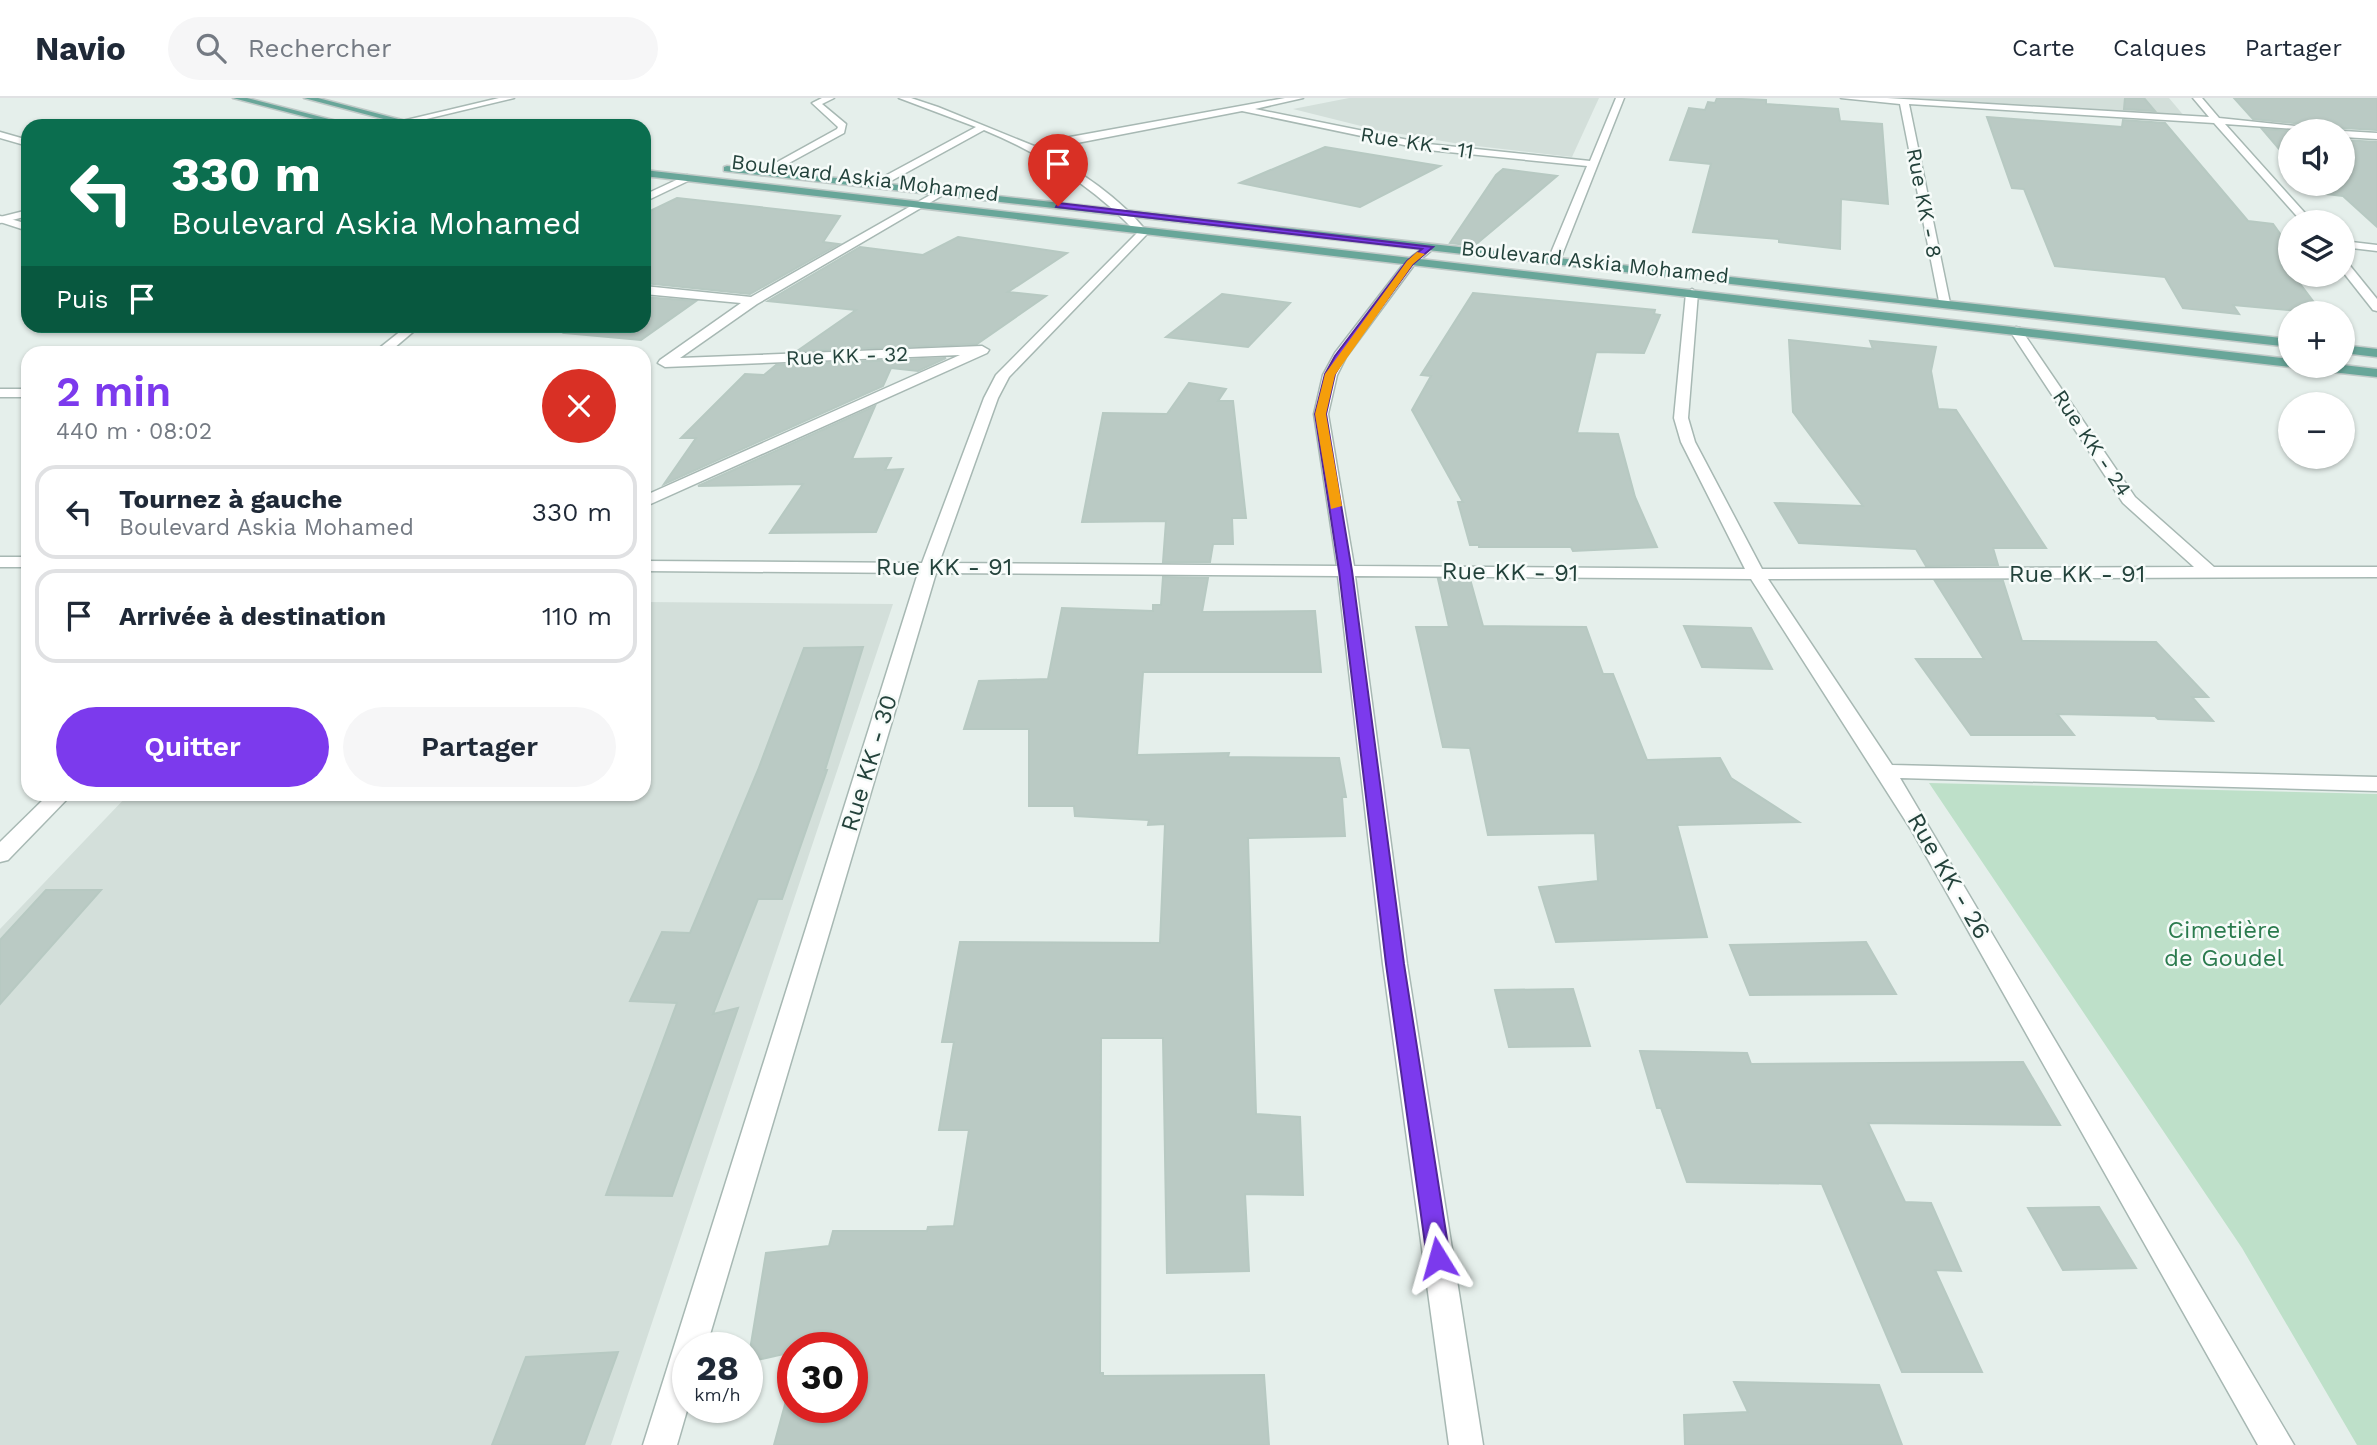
<!DOCTYPE html>
<html lang="fr">
<head>
<meta charset="utf-8">
<style>
	:root { --surface:#fff; --page:#f6f6f7; --text:#1f2937; --muted:#747a83; --line:#e0e1e3; --accent:#7c3aed }
	body { margin:0; font-family:"Work Sans",sans-serif; background:var(--page); color:var(--text); height:100vh; display:flex; flex-direction:column; font-size:26px; white-space:nowrap }
	* { box-sizing:border-box; margin:0 }
	p { font-size:23px; color:var(--muted) }
	.icon { flex:none; width:38px; height:38px; fill:none; stroke:currentColor; stroke-width:2; stroke-linecap:round; stroke-linejoin:round }
	.map { position:relative; flex:1; overflow:hidden }
	.sheet { position:absolute; left:21px; top:248px; width:630px; height:455px; display:flex; flex-direction:column; background:var(--surface); border-radius:21px; box-shadow:0 2px 5px #0004 }
	.sheet>* { flex:none }
	.hud { position:absolute; left:21px; top:21px; width:630px; height:214px; border-radius:21px; box-shadow:0 2px 5px #0004; background:#0b6e4f; color:#fff; overflow:hidden }
	.tools { position:absolute; left:2278px; top:21px; display:grid; gap:14px }
	.tools a { display:grid; place-items:center; width:77px; height:77px; border-radius:50%; background:var(--surface); box-shadow:0 2px 5px #0004; font-size:35px }
	.speed { position:absolute; left:672px; top:1234px; display:flex; gap:14px; font-size:35px; font-weight:700; text-align:center }
	.speed>* { display:grid; place-content:center; width:91px; height:91px; border-radius:50%; background:var(--surface); box-shadow:0 2px 5px #0004; line-height:1 }
	.speed small { font-size:18px; font-weight:400 }
	.speed .limit { border:10px solid #d22; background:#fff; color:#111 }
	.pin { position:absolute; display:grid; place-items:center; width:60px; height:60px; color:#fff; margin:-72px -30px; border-radius:50% 50% 50% 0; rotate:-45deg; box-shadow:0 0 7px #0007 }
	.pin .icon { rotate:45deg }
	.me { position:absolute; width:77px; margin:-38px; rotate:352deg; stroke-linejoin:round; filter:drop-shadow(0 0 5px #0008) }
	.turn { display:flex; align-items:center; gap:24px; height:147px; padding:0 35px; font-size:32px }
	.turn .icon { width:91px; height:91px; stroke-width:2.5 }
	.turn b { display:block; font-size:49px; line-height:60px }
	.then { display:flex; align-items:center; height:66px; padding:0 35px; background:#0003; gap:14px; font-size:26px }
	.round { display:grid; place-items:center; flex:none; width:74px; height:74px; border-radius:37px; background:var(--page) }
	.headline { display:flex; align-items:center; justify-content:space-between; height:119px; padding:0 35px }
	h1 { font-size:42px; font-weight:600; line-height:52px; color:var(--accent) }
	.button { display:flex; gap:14px; margin-top:auto; padding:14px 35px }
	.button a { flex:1; height:80px; border-radius:42px; background:var(--accent); color:#fff; font-size:28px; font-weight:600; line-height:80px; text-align:center }
	.button a+a { background:var(--page); color:var(--text) }
	ul { padding:0; list-style:none }
	li { display:flex; align-items:center; gap:21px; height:94px; margin:0 14px 10px; padding:0 21px; border:4px solid var(--line); border-radius:21px }
	li div { flex:1 }
	li b { display:block; font-size:26px }
	li em { font-style:normal }
	header { display:flex; align-items:center; gap:42px; box-sizing:border-box; height:98px; padding:0 35px; background:var(--surface); border-bottom:2px solid var(--line) }
	header strong { font-size:33px }
	nav { display:flex; gap:38px; margin-inline-start:auto; font-size:24px }
	.search { width:490px; height:63px; background:var(--page); display:flex; align-items:center; gap:18px; box-sizing:border-box; padding:0 24px; border-radius:38px; color:var(--muted); font-size:26px }
	.map>svg:first-child { display:block }
	.built { fill:#d3dfda }
	.green { fill:#bee0c9 }
	.building { fill:#bacac4; stroke:#b7c9c2; stroke-width:2 }
	.lines { fill:none; stroke-linecap:round; stroke-linejoin:round }
	.minor-casing { stroke:#a7b8b3; stroke-width:3 }
	.tertiary-casing { stroke:#a7b8b3; stroke-width:3 }
	.primary-casing { stroke:#c1cac8; stroke-width:3 }
	.minor { fill:#fff; fill-rule:evenodd }
	.tertiary { fill:#fff; fill-rule:evenodd }
	.primary { fill:#68a699; fill-rule:evenodd }
	.route { fill:#7c3aed; stroke:#51269a; stroke-width:2 }
	.slow { fill:#f59e0b }
	.labels { text-anchor:middle; stroke-width:5; stroke-linejoin:round; paint-order:stroke }
	.far-street-label { font-size:21px; fill:#23423b; stroke:#f6fbf9 }
	.street-label { font-size:24px; fill:#23423b; stroke:#f6fbf9 }
	.park-label { font-size:24px; fill:#2b7b4e; stroke:#f6fbf9 }
</style>
</head>
<body>
<header>
<strong>Navio</strong>
<div class="search"><svg class="icon" aria-label="search" viewBox="0 0 24 24"><circle cx="10" cy="10" r="6"/><path d="M15 15l6 6"/></svg>Rechercher</div>
<nav><a>Carte</a><a>Calques</a><a>Partager</a></nav>
</header>
<div class="map">
<svg width="2377" height="1347" viewBox="0 0 2377 1347">
	<rect width="100%" height="100%" fill="#e5efeb"/>
	<g class="built">
		<path d="M1349,0H1599L1572,59L1460,46L1377,32L1293,11Z"/>
		<path d="M1916,0H2169L2185,19Z"/>
		<path d="M644,504L893,506L611,1347H0V831L128,697L644,696Z"/>
	</g>
	<path class="green" d="M1929,685L2377,696V1347H2357L2242,1150Z"/>
	<g class="building">
		<path d="M1717,0L1766,2V6L1838,11L1840,23L1882,26L1888,106L1841,101L1840,151L1779,144V141L1693,134L1711,66L1670,62L1689,10L1705,12L1708,4L1715,5Z"/>
		<path d="M2125,0H2144L2155,13L2124,11Z"/>
		<path d="M2234,0H2377V32L2343,30L2340,33H2328L2324,28L2253,21Z"/>
		<path d="M1987,19L2122,29L2123,22L2165,25L2248,123L2273,126L2291,151V177H2309L2314,185L2298,183L2322,215L2233,207L2239,216L2183,210L2165,179L2055,168L2024,91L2012,90Z"/>
		<path d="M2262,31L2291,33V65Z"/>
		<path d="M2343,42L2377,44V129L2343,98L2318,95L2309,86H2343Z"/>
		<path d="M1325,49L1440,68L1360,109L1240,85Z"/>
		<path d="M1503,71L1557,78L1474,148L1450,145L1496,77Z"/>
		<path d="M677,100L840,118L823,144L839,146L750,196L645,185L649,183L644,182V116Z"/>
		<path d="M958,139L1067,155L1008,194L1046,198L977,246L797,253L856,212L768,203L860,149L923,157Z"/>
		<path d="M1473,195L1655,212L1654,216L1660,217L1644,255L1596,254L1577,335L1618,336L1635,399L1657,449L1573,453L1571,449H1479V447H1470L1458,404H1463L1412,312L1431,278L1421,277Z"/>
		<path d="M1222,196L1290,205L1248,249L1166,239Z"/>
		<path d="M644,199L696,203L641,242L565,235L578,228H644Z"/>
		<path d="M1789,242L1873,251L1870,243L1936,249L1931,273L1938,311L1956,312L2046,450H1993L1998,467L1926,468L1916,451L1799,445L1775,405L1863,408L1793,314Z"/>
		<path d="M946,260L918,273L891,270L883,288L664,386L696,340H681L745,276L764,277L776,267Z"/>
		<path d="M1189,285L1226,291L1218,303H1233L1246,420H1232L1233,446H1213L1210,464H1163L1166,423L1082,424L1103,315L1167,316Z"/>
		<path d="M875,308L852,361L891,360L885,372L903,371L876,434L770,435L803,386L698,388Z"/>
		<path d="M1163,479L1208,480L1202,514L1315,513L1321,574H1143L1137,657L1229,655L1228,659L1339,660L1346,699H1342L1345,738L1248,740L1256,1016L1300,1019L1303,1097L1245,1096L1249,1173L1167,1175L1163,940H1101L1100,1275H1103V1278L1264,1277L1269,1347H774L793,1277V1309H852V1250H793V1254L748,1264L766,1155L829,1148L833,1133H927L928,1129L954,1128L969,1032H939L954,944H942L960,844L1160,845L1165,726L1148,727L1149,722L1075,718L1074,708H1029V631H964L979,583L1048,581L1062,510L1153,513V507H1161Z"/>
		<path d="M1438,481H1470L1483,528L1586,529L1603,576H1613L1647,662L1720,660L1731,680L1799,724L1677,727L1707,839L1556,844L1539,789L1598,783L1595,735L1488,737L1470,650L1443,649L1416,529H1449Z"/>
		<path d="M1935,483H2003L2022,543L2156,544L2208,599H2192L2213,623L2158,621L2155,618L2057,616L2074,637H1971L1916,561H1984Z"/>
		<path d="M1684,528L1751,530L1772,571L1702,569Z"/>
		<path d="M863,549L825,672H827L782,801H758L713,916L738,910L672,1098L606,1097L677,905L630,903L662,834L690,835L758,672L804,550Z"/>
		<path d="M46,792H101L0,906V842Z"/>
		<path d="M1866,844L1896,896L1750,897L1730,847Z"/>
		<path d="M1573,891L1590,948L1509,949L1495,892Z"/>
		<path d="M1640,953L1747,955L1751,966L2023,964L2060,1027L1868,1025L1905,1104L1931,1105L1961,1173L1935,1172L1982,1274H1902L1822,1086L1687,1084L1661,1010H1657Z"/>
		<path d="M2099,1109L2136,1170L2063,1172L2028,1110Z"/>
		<path d="M618,1254L584,1347H492L526,1259Z"/>
		<path d="M1734,1284L1879,1287L1902,1347H1685L1684,1317L1748,1314Z"/>
	</g>
	<g class="lines">
		<g class="minor-casing">
			<g id="minor">
				<path d="M822,0H834L822,6L846,26L844,35L767,77H761V73L837,31L838,29L812,5Z"/>
				<path d="M899,0H911L938,9L1034,48L1070,39L1285,0H1303L1255,11L1428,46L1590,63L1616,0H1624L1560,162L1554,165L1548,162L1587,68L1428,52L1242,13L1041,52C1081,74 1119,99 1148,135L1009,279L998,300L939,465L1337,468L1314,316L1323,277L1335,255L1406,163L1429,146L1435,149L1433,151L1414,167L1346,259L1337,277L1328,316L1354,468L1745,471L1681,344L1674,320L1686,195L1692,191L1698,195L1688,320L1695,344L1762,471L2194,469L2123,405L2010,233L2016,229L2020,230L2135,399L2214,469H2377V479L1768,481L1892,667L2377,679V693L1900,680L2294,1347H2258L1912,733L1751,481L1355,478L1407,866L1483,1347H1449L1383,866L1338,478L936,475L706,1250H688V1309L677,1347H643L918,475L644,473V463L922,465L984,300L996,277L1137,135C1094,89 1042,56 984,32L880,89H872V85L976,29Z"/>
				<path d="M1841,0H1887L2209,19L2193,0H2202L2219,20L2324,31L2325,33L2225,26L2313,124H2302L2214,25L1909,6L1950,205L1940,208L1900,6Z"/>
				<path d="M2343,33L2377,35V41L2343,39Z"/>
				<path d="M0,34L28,42V48L0,40Z"/>
				<path d="M687,77L692,80L690,82L644,104V97Z"/>
				<path d="M939,92L943,93V97L757,206L680,260L982,248L989,252L987,255L644,409V398L960,257L665,269L658,265L660,262L741,205L644,196V188L751,199Z"/>
				<path d="M0,118L28,126V133L0,124Z"/>
				<path d="M2343,143L2377,147V153L2343,149Z"/>
				<path d="M2343,163L2347,164L2377,201V213L2373,212L2343,174Z"/>
				<path d="M407,228H420L387,256H372Z"/>
				<rect x="0" y="291" width="28" height="8"/>
				<rect x="0" y="459" width="28" height="10"/>
				<path d="M49,696H72L8,762L0,764V744Z"/>
			</g>
		</g>
		<g class="tertiary-casing">
			<g id="tertiary">
				<path d="M499,0H514L397,28H381Z"/>
				<path d="M28,112V118L0,125V119Z"/>
			</g>
		</g>
		<g class="primary-casing">
			<g id="primary">
				<path d="M233,0H247L356,28H341Z"/>
				<path d="M304,0H318L425,28H410Z"/>
				<path d="M727,68L2291,241V249L724,73V69Z"/>
				<path d="M644,72L2291,261V268H2296L2291,269L644,78Z"/>
				<path d="M2343,247L2377,251V259L2343,255Z"/>
				<path d="M2343,267L2377,271V279L2313,272L2306,268Z"/>
			</g>
		</g>
		<use href="#minor" class="minor"/>
		<use href="#tertiary" class="tertiary"/>
		<use href="#primary" class="primary"/>
	</g>
	<path class="route" d="M1058,105L1433,149L1413,166L1345,259L1335,276L1326,316L1352,473L1404,866L1450,1160L1446,1167L1438,1170L1430,1167L1427,1160L1386,866L1339,473L1315,316L1325,276L1335,258L1407,163L1422,151L1056,109Z"/>
	<path class="slow" d="M1417,154L1425,156L1413,166L1335,277L1326,316L1342,408L1331,411L1315,316L1325,276L1407,163Z"/>
	<g class="labels">
		<g class="far-street-label">
			<text transform="translate(1417 45) rotate(9)" y="7">Rue KK - 11</text>
			<text transform="translate(865 80) rotate(7)" y="7">Boulevard Askia Mohamed</text>
			<text transform="translate(1924 105) rotate(79)" y="7">Rue KK - 8</text>
			<text transform="translate(1595 164) rotate(6)" y="7">Boulevard Askia Mohamed</text>
			<text transform="translate(847 258) rotate(-2)" y="7">Rue KK - 32</text>
			<text transform="translate(2092 345) rotate(56)" y="7">Rue KK - 24</text>
		</g>
		<g class="street-label">
			<text x="944" y="477">Rue KK - 91</text>
			<text transform="translate(1510 474) rotate(1)" y="8">Rue KK - 91</text>
			<text x="2077" y="484">Rue KK - 91</text>
			<text transform="translate(869 665) rotate(-73)" y="8">Rue KK - 30</text>
			<text transform="translate(1949 778) rotate(60)" y="8">Rue KK - 26</text>
		</g>
		<g class="park-label">
			<text x="2224" y="840">Cimetière<tspan x="2224" dy="28">de Goudel</tspan></text>
		</g>
	</g>
</svg>
<div class="tools">
<a><svg class="icon" aria-label="sound" viewBox="0 0 24 24"><path d="M4 9h4l5-4v14l-5-4H4zM17 9q2 3 0 6"/></svg></a>
<a><svg class="icon" aria-label="layers" viewBox="0 0 24 24"><path d="M12 4l9 5-9 5-9-5zM3 14l9 5 9-5"/></svg></a>
<a>+</a>
<a>−</a>
</div>
<div class="speed"><div>28<small>km/h</small></div><div class="limit">30</div></div>
<div class="pin" style="left:1058px;top:108px;background:#d93025"><svg class="icon" aria-label="arrive" viewBox="0 0 24 24"><path d="M6 21V4h12l-3 4 3 4H6"/></svg></div>
<svg class="me" style="left:1438px;top:1160px" viewBox="-20 -20 40 40"><path d="M0-17L14 15 0 8-14 15z" fill="#7c3aed" stroke="#fff" stroke-width="4"/></svg>
<div class="hud">
<div class="turn"><svg class="icon" aria-label="left" viewBox="0 0 24 24"><path d="M17 20v-9H6M10 6l-5 5 5 5"/></svg><div><b>330 m</b>Boulevard Askia Mohamed</div></div>
<div class="then">Puis<svg class="icon" aria-label="arrive" viewBox="0 0 24 24"><path d="M6 21V4h12l-3 4 3 4H6"/></svg></div>
</div>
<section class="sheet">
<div class="headline"><div><h1>2 min</h1><p>440 m · 08:02</p></div><a class="round" style="background:#d93025;color:#fff"><svg class="icon" aria-label="close" viewBox="0 0 24 24"><path d="M6 6l12 12M18 6L6 18"/></svg></a></div>
<ul>
<li><svg class="icon" aria-label="left" viewBox="0 0 24 24"><path d="M17 20v-9H6M10 6l-5 5 5 5"/></svg><div><b>Tournez à gauche</b><p>Boulevard Askia Mohamed</p></div><em>330 m</em></li>
<li><svg class="icon" aria-label="arrive" viewBox="0 0 24 24"><path d="M6 21V4h12l-3 4 3 4H6"/></svg><div><b>Arrivée à destination</b></div><em>110 m</em></li>
</ul>
<div class="button"><a>Quitter</a><a>Partager</a></div>
</section>
</div>
</body>
</html>
